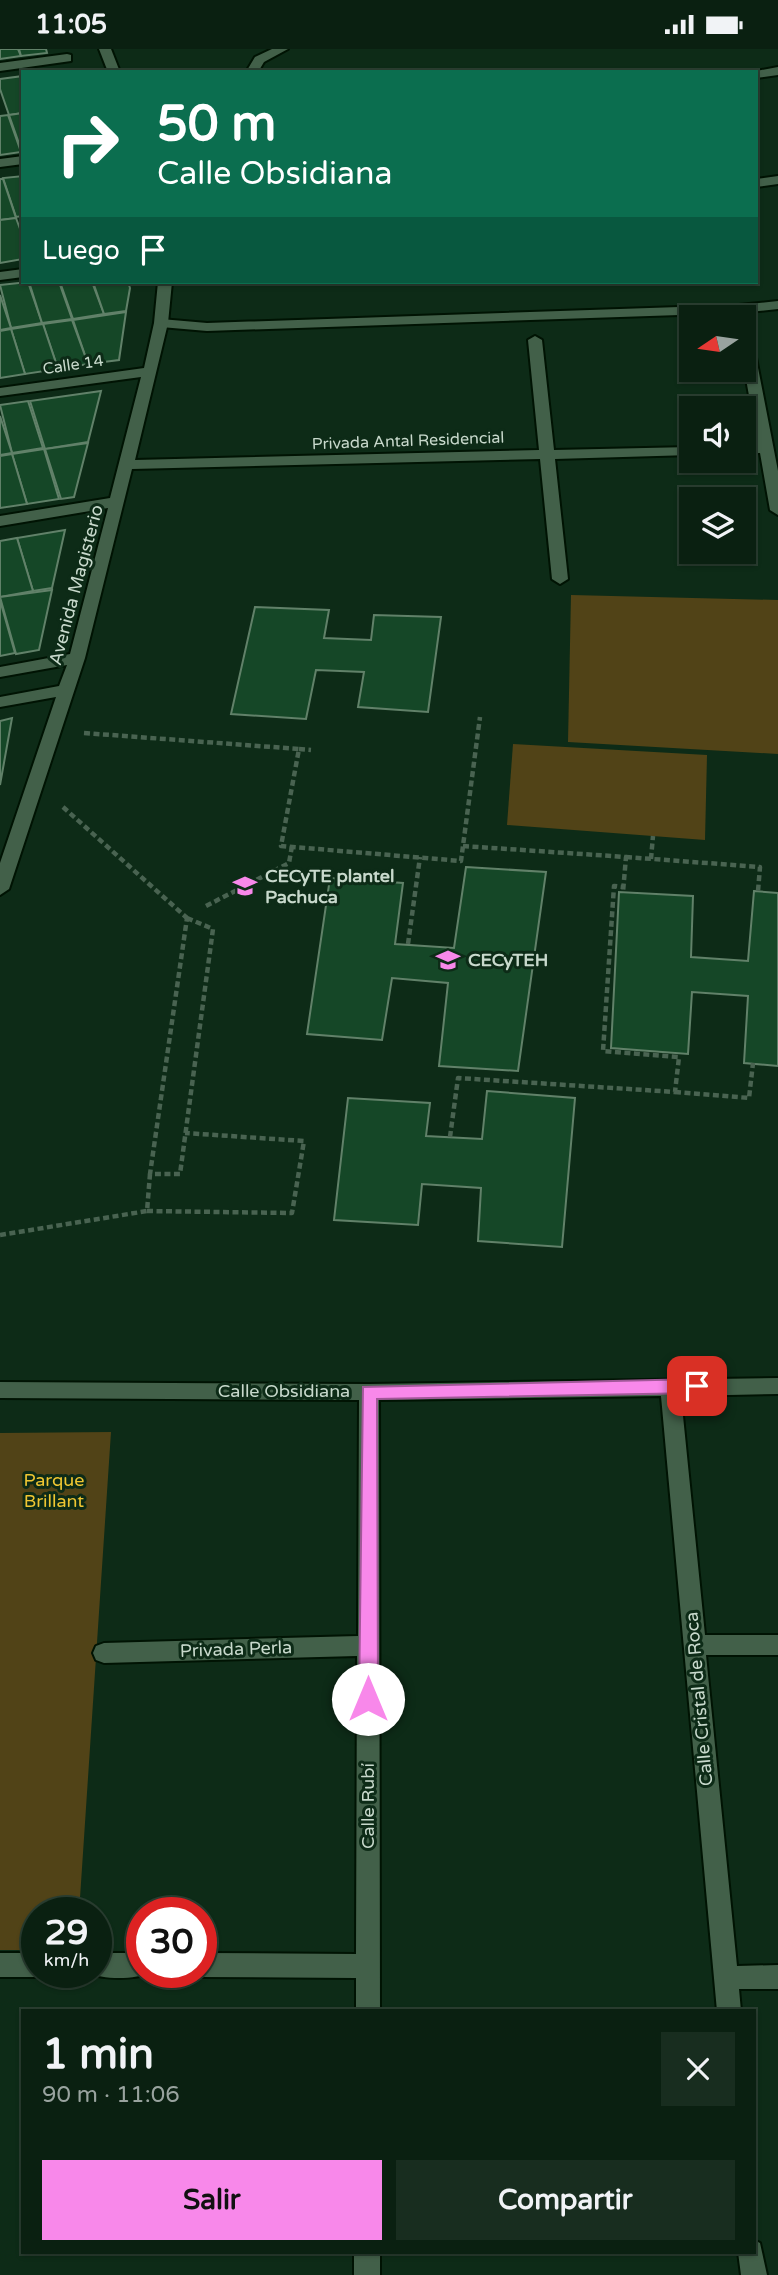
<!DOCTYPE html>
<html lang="es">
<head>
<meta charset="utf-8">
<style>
	:root { --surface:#0a2011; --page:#182d1f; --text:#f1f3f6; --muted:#99a39f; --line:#2a3e31; --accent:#f888ea }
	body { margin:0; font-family:"Varela Round",sans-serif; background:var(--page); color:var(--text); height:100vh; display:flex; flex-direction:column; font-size:26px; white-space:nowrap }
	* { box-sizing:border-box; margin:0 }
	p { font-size:23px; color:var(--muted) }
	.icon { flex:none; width:38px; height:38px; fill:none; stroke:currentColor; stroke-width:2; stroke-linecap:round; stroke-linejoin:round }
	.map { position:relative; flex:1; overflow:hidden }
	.drawer { position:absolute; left:21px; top:1960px; width:735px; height:245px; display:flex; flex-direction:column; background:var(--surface); border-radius:0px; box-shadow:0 2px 5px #0004,0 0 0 2px var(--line) }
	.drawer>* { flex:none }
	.banner { position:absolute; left:21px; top:21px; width:737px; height:214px; border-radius:0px; box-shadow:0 2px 5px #0004,0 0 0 2px var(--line); background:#0b6e4f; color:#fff; overflow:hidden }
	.needle { width:46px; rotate:257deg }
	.fabs { position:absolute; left:679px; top:256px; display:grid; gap:14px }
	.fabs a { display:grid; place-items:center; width:77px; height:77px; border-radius:0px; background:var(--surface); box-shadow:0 2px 5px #0004,0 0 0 2px var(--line); font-size:35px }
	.speed { position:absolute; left:21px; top:1848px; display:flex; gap:14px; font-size:35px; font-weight:700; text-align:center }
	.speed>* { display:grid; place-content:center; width:91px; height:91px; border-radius:50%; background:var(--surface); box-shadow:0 2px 5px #0004,0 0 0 2px var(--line); line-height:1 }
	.speed small { font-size:18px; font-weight:400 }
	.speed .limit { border:10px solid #d22; background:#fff; color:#111 }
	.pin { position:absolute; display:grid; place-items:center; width:60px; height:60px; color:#fff; margin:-30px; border-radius:14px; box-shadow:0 4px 10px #0006 }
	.me { position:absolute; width:77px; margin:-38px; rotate:0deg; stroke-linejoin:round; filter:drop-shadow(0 0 5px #0008) }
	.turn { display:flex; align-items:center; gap:24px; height:147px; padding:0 21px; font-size:32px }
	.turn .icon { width:91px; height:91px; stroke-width:2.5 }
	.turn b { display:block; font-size:49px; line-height:60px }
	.then { display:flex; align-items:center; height:66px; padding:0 21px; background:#0003; gap:14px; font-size:26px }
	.round { display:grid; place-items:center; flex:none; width:74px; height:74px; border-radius:0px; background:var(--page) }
	.headline { display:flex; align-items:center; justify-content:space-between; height:119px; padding:0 21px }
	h1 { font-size:42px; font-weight:700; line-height:52px }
	.cta { display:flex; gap:14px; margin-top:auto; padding:14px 21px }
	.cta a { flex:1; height:80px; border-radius:0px; background:var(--accent); color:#111; font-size:28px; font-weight:700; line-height:80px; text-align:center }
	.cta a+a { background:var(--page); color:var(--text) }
	.status { display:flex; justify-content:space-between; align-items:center; height:49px; padding:0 35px; background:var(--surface); direction:ltr }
	.status svg { height:19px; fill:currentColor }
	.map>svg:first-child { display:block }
	.green { fill:#514317 }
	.building { fill:#154727; stroke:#618169; stroke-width:2 }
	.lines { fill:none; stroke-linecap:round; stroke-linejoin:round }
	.service-casing { stroke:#001303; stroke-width:4 }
	.minor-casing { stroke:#001303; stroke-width:4 }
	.path { stroke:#496351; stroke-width:4.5; stroke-dasharray:6 3.5; stroke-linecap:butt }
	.service { fill:#426049; fill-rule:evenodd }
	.minor { fill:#426049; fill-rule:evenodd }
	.route { fill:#f888ea; stroke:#a15898; stroke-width:2 }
	.labels { text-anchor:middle; stroke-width:6; stroke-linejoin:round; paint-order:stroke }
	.far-street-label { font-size:16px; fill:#c8d9cc; stroke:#0d2b17 }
	.street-label { font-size:18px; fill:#c8d9cc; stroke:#0d2b17 }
	.poi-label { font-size:18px; font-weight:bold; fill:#c8d9cc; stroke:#0d2b17; text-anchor:start }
	.park-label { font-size:18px; fill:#efc632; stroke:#0d2b17 }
</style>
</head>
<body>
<div class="status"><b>11:05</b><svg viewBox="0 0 49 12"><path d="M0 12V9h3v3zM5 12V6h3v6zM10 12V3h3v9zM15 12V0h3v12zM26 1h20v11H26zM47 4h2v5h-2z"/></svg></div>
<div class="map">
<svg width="778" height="2226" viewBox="0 0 778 2226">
	<rect width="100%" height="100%" fill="#0d2b17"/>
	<g class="green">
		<path d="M571,546L778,551V705L568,693Z"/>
		<path d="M513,695L707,706L705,791L507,776Z"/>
		<path d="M111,1383L79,1864H37V1901H0V1384Z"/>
	</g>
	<g class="building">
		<path d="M0,0H18L21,7L0,10Z"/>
		<path d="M19,0H46L47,4L21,7Z"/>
		<path d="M23,27V64L9,66L0,40V30Z"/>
		<path d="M23,64V103H22L9,66Z"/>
		<path d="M8,66L21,103L0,106V67Z"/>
		<path d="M23,127V167L16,168L3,129Z"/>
		<path d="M0,130H3L16,169L0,171Z"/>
		<path d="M16,169L23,188V210L0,214V171Z"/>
		<path d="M28,233L42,274L11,279L0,236Z"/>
		<path d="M29,233H59L72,270L42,274Z"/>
		<path d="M60,233H92L104,265L73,270Z"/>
		<path d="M93,233H128L130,239L126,262L104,265Z"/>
		<path d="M0,246L11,279L0,281Z"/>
		<path d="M126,263L119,311L88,315L73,271Z"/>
		<path d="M72,271L88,315L58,320L43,275Z"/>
		<path d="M43,275L58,320L25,325L11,280Z"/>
		<path d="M11,280L25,325L0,329V282Z"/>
		<path d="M101,342L88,393L45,400L30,352Z"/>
		<path d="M28,352L43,399L12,404L0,356Z"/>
		<path d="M0,367L12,404L0,406Z"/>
		<path d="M88,394L74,448L61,450L45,400Z"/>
		<path d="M44,400L59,450L27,455L12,405Z"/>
		<path d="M12,405L27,455L0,459V407Z"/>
		<path d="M65,481L52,539L33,542L17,489Z"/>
		<path d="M17,489L33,542L0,548V492Z"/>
		<path d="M52,541L39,601L16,605L0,548Z"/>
		<path d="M0,551L15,604L0,607Z"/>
		<path d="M255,558L329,561L324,589L371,591L374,566L441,568L428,663L358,658L364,623L316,621L306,670L231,665Z"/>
		<path d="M12,669L0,736V672Z"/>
		<path d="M466,818L546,823L518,1022L439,1017L448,934L392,929L382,991L307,985L330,829L403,834L395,895L454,899Z"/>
		<path d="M754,842L778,844V1017L744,1014L748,947L692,943L688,1005L611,999L619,843L693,847L691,908L748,912Z"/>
		<path d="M487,1042L575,1049L562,1198L478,1192L481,1139L422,1135L418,1176L334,1171L348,1049L430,1054L426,1087L482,1090Z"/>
	</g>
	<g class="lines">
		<g class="service-casing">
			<path id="service" d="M778,252V260L739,264L207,282L161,278L154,274L161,270L207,274L739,256Z"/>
		</g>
		<g class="minor-casing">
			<g id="minor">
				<path d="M99,0H111L120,23H108Z"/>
				<path d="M272,0H288L264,13L258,23H246L255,8Z"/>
				<path d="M67,5L71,6V12L0,22V14Z"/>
				<path d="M778,18V26L756,29V23H751Z"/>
				<path d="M23,107V115L0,118V110Z"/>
				<path d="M778,127V135L756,138V130Z"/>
				<path d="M23,220V228L0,231V223Z"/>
				<path d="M158,233H172L168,274L135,411L539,401L528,291L535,287L542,291L554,401L691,398V406L555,410L568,530L560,535L552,530L540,410L132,420L85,609L9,840L0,846V814L56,648L0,658V648L59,637L67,616L0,628V618L70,605L108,459L0,477V467L110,449L141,328L0,347V339L144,319L154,274Z"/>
				<path d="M744,284L752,288L778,422V466L770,461L760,404H744V396H758L744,319Z"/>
				<path d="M778,1329V1345L681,1347L705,1586H778V1606H706L737,1917L778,1916V1940H739L741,1962H717L661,1347L379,1351L380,1962H356V1929L201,1928L192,1924L201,1923V1904L356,1905L357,1607L104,1614L96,1611L93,1604L96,1597L104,1594L358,1587L359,1351L0,1349V1333L369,1335Z"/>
				<path d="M0,1904H37V1923H46L37,1928H0Z"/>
				<path d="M96,1904H142V1923H151C136,1931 102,1931 87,1923H96Z"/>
				<path d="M754,2191L760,2194L767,2226H741L738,2203H754Z"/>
				<rect x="354" y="2203" width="26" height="23"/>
			</g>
		</g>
		<g class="path">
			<path d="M84,684L299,700L281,797L461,812L480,668"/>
			<path d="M299,700L311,701"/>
			<path d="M63,758L187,869"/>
			<path d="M463,797L626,808L623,843"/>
			<path d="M626,808L760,818L758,842"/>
			<path d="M651,810L653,787"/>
			<path d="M206,857L289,814L292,797"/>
			<path d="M187,869L213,880L180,1125H150Z"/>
			<path d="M408,895L420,808"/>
			<path d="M675,1043L749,1049L753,1014"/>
			<path d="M450,1088L458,1029L675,1043L679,1008L603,1002L614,837L623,838"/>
			<path d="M147,1162L292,1164L304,1092L185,1084"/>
			<path d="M0,1186L147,1162L150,1125"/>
		</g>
		<use href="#service" class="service"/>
		<use href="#minor" class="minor"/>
	</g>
	<path class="route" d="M697,1330L706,1337L697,1344L377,1350L378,1650L375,1656L368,1658L362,1656L359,1650L363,1338Z"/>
	<defs>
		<g id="university-bare" transform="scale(1.89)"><path d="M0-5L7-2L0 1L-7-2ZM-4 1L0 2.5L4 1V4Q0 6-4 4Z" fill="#f888ea" stroke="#0d2b17" stroke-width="2.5" paint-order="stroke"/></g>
		<g id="school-bare" transform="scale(1.89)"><path d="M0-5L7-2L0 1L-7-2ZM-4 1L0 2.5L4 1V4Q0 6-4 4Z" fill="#f888ea" stroke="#0d2b17" stroke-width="2.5" paint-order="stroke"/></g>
	</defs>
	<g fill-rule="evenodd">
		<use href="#university-bare" x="245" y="837"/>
		<use href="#school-bare" x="448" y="911"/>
	</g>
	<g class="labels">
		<g class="far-street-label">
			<text transform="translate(73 315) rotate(-8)" y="6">Calle 14</text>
			<text transform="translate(408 391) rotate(-2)" y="6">Privada Antal Residencial</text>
		</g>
		<g class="street-label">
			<text transform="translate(76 536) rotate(-75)" y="6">Avenida Magisterio</text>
			<text x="284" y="1348">Calle Obsidiana</text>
			<text transform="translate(236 1600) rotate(-2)" y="6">Privada Perla</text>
			<text transform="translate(699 1650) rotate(-95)" y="6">Calle Cristal de Roca</text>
			<text transform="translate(368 1757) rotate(-90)" y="6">Calle Rubí</text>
		</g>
		<g class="poi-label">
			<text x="265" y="833">CECyTE plantel<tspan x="265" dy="21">Pachuca</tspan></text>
			<text x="468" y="917">CECyTEH</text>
		</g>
		<g class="park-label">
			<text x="54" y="1437">Parque<tspan x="54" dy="21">Brillant</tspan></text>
		</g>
	</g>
</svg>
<div class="fabs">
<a><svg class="needle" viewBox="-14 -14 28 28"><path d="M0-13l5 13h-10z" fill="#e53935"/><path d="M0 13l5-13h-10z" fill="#99a39f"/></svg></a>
<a><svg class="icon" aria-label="sound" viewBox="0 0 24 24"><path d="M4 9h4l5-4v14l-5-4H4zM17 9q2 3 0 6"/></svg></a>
<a><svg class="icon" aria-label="layers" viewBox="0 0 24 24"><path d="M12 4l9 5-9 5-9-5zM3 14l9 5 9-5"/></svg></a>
</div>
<div class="speed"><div>29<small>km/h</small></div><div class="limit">30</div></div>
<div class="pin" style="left:697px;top:1337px;background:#d93025"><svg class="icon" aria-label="arrive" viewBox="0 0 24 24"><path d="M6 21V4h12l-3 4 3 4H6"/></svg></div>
<svg class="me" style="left:368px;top:1650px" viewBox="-20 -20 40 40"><circle r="19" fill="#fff"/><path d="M0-13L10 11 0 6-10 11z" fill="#f888ea"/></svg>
<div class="banner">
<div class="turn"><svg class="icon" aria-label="right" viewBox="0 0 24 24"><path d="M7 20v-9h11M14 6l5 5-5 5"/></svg><div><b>50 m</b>Calle Obsidiana</div></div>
<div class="then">Luego<svg class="icon" aria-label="arrive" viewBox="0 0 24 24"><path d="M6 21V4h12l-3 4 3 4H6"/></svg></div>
</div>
<section class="drawer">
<div class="headline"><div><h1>1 min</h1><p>90 m · 11:06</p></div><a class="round"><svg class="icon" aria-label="close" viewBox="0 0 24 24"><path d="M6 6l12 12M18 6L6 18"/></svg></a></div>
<div class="cta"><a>Salir</a><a>Compartir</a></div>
</section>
</div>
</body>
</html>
